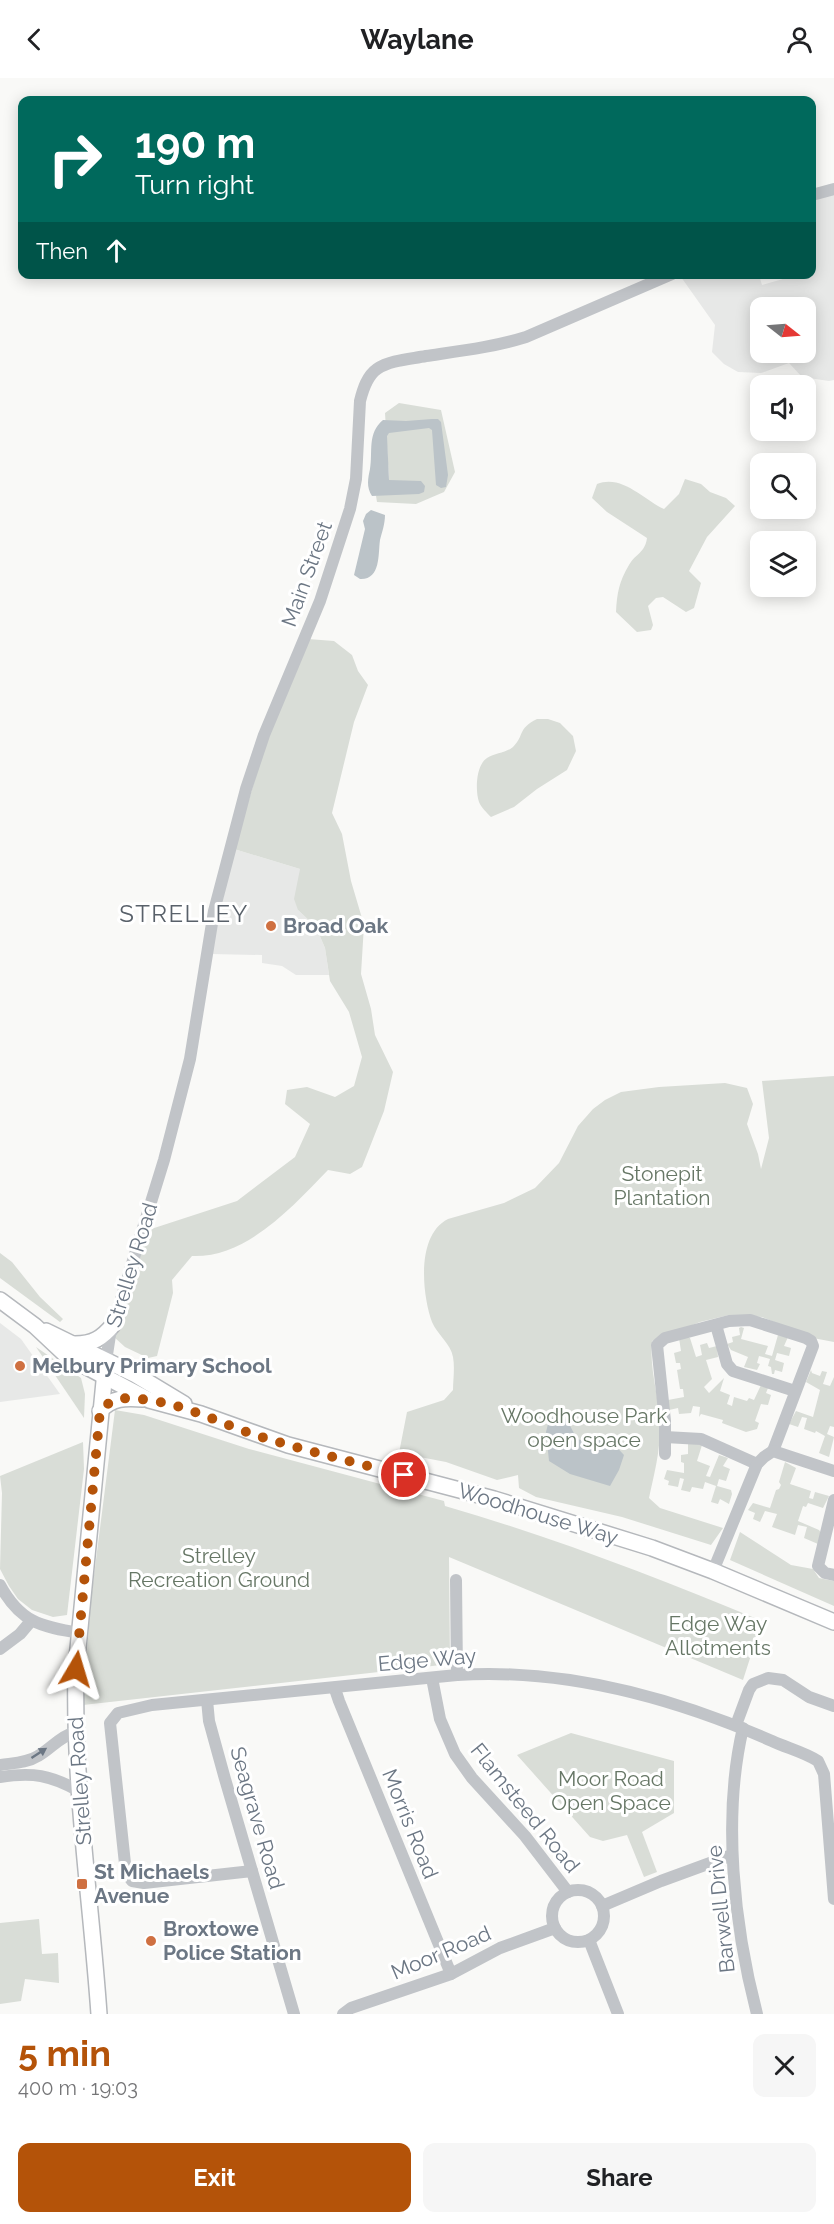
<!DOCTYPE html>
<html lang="en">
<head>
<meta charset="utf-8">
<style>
	:root { --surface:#fff; --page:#f6f6f6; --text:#202124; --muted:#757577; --accent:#b45309 }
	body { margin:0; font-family:Raleway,sans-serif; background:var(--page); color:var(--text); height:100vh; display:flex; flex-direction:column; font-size:22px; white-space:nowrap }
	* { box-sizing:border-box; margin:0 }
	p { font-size:20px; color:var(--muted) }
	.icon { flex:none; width:33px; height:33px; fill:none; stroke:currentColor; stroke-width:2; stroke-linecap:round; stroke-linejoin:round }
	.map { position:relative; height:1936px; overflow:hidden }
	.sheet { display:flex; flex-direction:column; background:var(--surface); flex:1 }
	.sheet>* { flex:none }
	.banner { position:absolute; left:18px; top:18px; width:798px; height:183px; border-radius:12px; box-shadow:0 3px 15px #0003; background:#00695c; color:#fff; overflow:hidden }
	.needle { width:39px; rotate:107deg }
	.controls { position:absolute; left:750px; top:219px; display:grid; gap:12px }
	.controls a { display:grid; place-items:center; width:66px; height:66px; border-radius:12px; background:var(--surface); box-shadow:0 3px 15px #0003; font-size:30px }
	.pin { position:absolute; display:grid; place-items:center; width:51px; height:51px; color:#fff; margin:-26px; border:3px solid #fff; border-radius:50%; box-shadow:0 2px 6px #0007 }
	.me { position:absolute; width:66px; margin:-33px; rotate:7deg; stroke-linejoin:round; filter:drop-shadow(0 0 4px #0008) }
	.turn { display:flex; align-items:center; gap:21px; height:126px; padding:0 18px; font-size:27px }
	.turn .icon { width:78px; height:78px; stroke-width:2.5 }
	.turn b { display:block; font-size:42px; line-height:51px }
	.then { display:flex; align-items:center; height:57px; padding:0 18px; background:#0003; gap:12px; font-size:22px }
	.round { display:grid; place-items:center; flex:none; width:63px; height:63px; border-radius:12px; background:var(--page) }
	.summary { display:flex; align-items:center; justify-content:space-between; height:102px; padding:0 18px }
	h1 { font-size:36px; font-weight:700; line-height:45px; color:var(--accent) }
	.primary-button { display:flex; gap:12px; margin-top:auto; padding:12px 18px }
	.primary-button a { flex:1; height:69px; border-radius:12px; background:var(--accent); color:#fff; font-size:24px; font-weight:700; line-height:69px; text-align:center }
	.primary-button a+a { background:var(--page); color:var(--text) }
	header { display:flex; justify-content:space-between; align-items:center; height:78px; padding:0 18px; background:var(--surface); font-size:27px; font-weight:700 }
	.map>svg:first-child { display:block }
	.built { fill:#e7e8e7; fill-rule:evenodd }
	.green { fill:#d9ddd7 }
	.water { fill:#bbc3c8 }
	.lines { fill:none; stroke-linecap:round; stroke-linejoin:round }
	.major-casing { stroke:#b5b8bc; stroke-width:18 }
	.minor { stroke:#c1c4c8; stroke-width:12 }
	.major { stroke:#fff; stroke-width:15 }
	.oneway { fill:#6c7784 }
	.route { stroke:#b45309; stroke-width:10; stroke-dasharray:0 18 }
	.poi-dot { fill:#cf7041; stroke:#fff; stroke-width:2 }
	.labels { text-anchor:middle; stroke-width:6; stroke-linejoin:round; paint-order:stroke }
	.street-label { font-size:21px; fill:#6c7784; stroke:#fff }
	.poi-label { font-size:21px; font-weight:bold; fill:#6c7784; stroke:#fff; text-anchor:start }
	.park-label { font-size:21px; fill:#677766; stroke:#fff }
	.quarter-label { font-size:24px; letter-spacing:1.5px; fill:#59616a; stroke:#fff }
</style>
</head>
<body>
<header><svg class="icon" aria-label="back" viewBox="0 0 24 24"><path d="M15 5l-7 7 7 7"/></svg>Waylane<svg class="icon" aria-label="person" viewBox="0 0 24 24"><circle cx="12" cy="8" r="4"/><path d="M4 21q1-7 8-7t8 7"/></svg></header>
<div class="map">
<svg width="834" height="1936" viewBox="0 0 834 1936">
	<rect width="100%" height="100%" fill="#f9f9f7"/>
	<g class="built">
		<path d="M834,116V302L829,303L802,299L789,285L761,295L738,294L724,286L712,274L715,247L681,199L686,196L759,197L762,207L797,197L812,196V123ZM760,230H806V274H760Z"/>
		<path d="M234,771L300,791L298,832L316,849L325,870L329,897H296L282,888L262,885V877L211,876Z"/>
		<path d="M0,1245L21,1261L60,1316L0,1324Z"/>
	</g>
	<g class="green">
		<path d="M399,325L441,332L455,394L444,414L416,426L377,424L376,418L389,402L385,335Z"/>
		<path d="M685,401L701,406L710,414L726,420L735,428L707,459L689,493L701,505L694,530L686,534L663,519L656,520L648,528L653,547L651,552L637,554L616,534C617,515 619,504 629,487C636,475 645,475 647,460L607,434L592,420L597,406C622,396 644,422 664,431L679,416Z"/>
		<path d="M308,561L334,563L352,577L358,593L368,607L354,644L332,735L342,756L351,803L364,847L361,896L371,931L375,957L393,994L384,1033L362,1089L350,1096L328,1092C293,1128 247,1180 192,1178L172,1202L173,1215L157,1278L148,1280L125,1269L114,1259L145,1153L237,1123L295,1079L310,1046L285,1026L287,1012L307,1009L335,1019L354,1008L362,979L349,934L330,903L325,870L316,849L298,832L294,821L300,791L234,771L268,658Z"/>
		<path d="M537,641H548L560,645L573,658L576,673L567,692L537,711L514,729L491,739C487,735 481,729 479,724C475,712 476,687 487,680C495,675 506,675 513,669C525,657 517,651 537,641Z"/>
		<path d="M834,998V1264L813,1260L762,1239L729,1237L700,1244L652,1263C649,1292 660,1321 660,1350C660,1374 654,1397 649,1420L660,1430L723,1450L711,1467L622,1439L536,1419L519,1410L518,1397L497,1402L446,1384L399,1375L407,1334L444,1322L453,1312C453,1302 455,1290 453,1279C451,1266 437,1256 432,1244C422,1216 416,1157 448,1141L504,1125L535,1110L559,1085L578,1048L593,1031L605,1022L621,1014L659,1009L725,1005L747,1010L753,1026L747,1046L758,1076L761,1091L769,1060L762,1003Z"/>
		<path d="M0,1175L12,1184L40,1219L63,1241L60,1244L0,1200Z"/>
		<path d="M741,1249L744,1250L741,1261L768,1268L765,1276L772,1278L778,1257L788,1259L784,1268L791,1270L789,1278L777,1275L775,1282L784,1285L782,1294L775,1292L774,1296H772L771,1289L768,1288L770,1281L759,1278L757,1285L760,1286L757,1292L744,1289L748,1279L731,1272L727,1266L733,1264L732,1259L740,1257L739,1250Z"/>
		<path d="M686,1258L690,1260L696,1279L702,1277L700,1267L707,1265L709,1270L717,1268L718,1279L706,1282L712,1301L704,1309L709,1315L724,1300L720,1313L730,1317L727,1326L732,1328L734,1319L747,1323L749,1320L754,1322L761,1307L768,1310L766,1315L771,1317L768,1327L761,1326L755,1343L759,1345L757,1351L746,1354L722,1345L723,1342L701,1336L699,1339L700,1329L693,1328L691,1335L679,1336L678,1330L669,1332L668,1322L684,1319L683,1311H680L677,1292L681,1291L680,1285H676L674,1275L681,1273L679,1260Z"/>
		<path d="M36,1269L81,1300L85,1316L84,1340Z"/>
		<path d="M811,1292L812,1295L820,1298L822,1293L827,1294L823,1306L830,1308L834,1299V1349L830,1348L827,1356L834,1359L829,1379L819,1375L825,1358L816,1353L815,1355L804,1351L807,1340L802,1339L798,1349L789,1346L796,1333L813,1339L820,1312L806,1304Z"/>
		<path d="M115,1332L144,1337L249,1371L444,1423L445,1428C553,1459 658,1500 762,1543L743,1602L449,1479L450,1586L83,1627L91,1521Z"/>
		<path d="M83,1364L84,1391L67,1537L53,1539L32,1532L18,1521L9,1508L0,1491L2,1415L0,1398Z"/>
		<path d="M688,1364L702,1367L697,1383L710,1388L706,1398L710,1399L719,1377L728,1380L723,1388L730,1391L726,1403L719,1401L717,1408L731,1412L732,1416L729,1426L720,1421L718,1426L711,1424L716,1408L705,1404L703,1411L692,1409L690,1414L681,1412L684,1401L680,1400L678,1409L668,1407L669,1403L664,1401L667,1392L684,1395V1385L681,1384V1377L688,1376Z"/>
		<path d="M785,1384L796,1390L790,1406L811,1413L809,1420L813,1421L815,1414L829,1418L823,1430L808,1425L806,1429L803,1428L798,1443L819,1452L821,1455L818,1466L804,1460L807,1449L798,1447L795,1457L772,1449L777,1436L765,1433L760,1444L753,1441L755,1435L748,1432L753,1425L770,1430L776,1412L779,1411L781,1407L779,1404Z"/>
		<path d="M740,1454L791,1487L813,1491L819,1500L834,1503V1528L730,1482Z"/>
		<path d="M571,1655L674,1683V1735L642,1754L657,1794L644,1799L627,1757L603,1763L590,1759L517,1677Z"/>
		<path d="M39,1841L42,1876L58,1875L59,1905L25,1901L21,1923L0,1926V1845Z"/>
	</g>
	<g class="water">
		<path d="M432,341H438L441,344L448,397L446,409L441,410L436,407L432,352L429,350L389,355L387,358L389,402L421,403L425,408L424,414L419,416L372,418C366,409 368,400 370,391C373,374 367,355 383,342L406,343Z"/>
		<path d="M371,432L385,437C385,446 382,454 380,462C378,476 381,502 360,501L354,497L365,451L363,443L366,436Z"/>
		<path d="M557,1337L567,1342L577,1361L585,1363L609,1361L624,1377L619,1392L610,1408L570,1396L549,1383L546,1354L549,1342Z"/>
	</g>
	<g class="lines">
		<g class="major-casing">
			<g id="major">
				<path d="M0,1222L35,1248L68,1279L149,1322L201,1336L288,1367L494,1421L652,1470L713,1493L834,1544"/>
				<path d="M46,1253L136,1297L184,1326"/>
				<path d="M75,1266C93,1266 102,1260 113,1247"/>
				<path d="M100,1333C112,1319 126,1320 143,1321"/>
				<path d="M99,1936C91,1821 73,1707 76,1591L106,1283"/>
			</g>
		</g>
		<g class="minor">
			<path d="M812,117L834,111"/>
			<path d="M716,1247L727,1286L733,1293L795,1313"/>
			<path d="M106,1283L110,1257L164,1082L190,981L214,833L246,711L264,657L320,523L350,431L356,401L360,323C363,311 367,298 377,291C390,282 411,281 426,278C460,273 494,269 526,259L672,196"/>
			<path d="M665,1359L701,1361L757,1386"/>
			<path d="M665,1376V1343L657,1267L665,1260L729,1243L750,1242L806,1260L811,1263L813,1268L773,1373"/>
			<path d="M834,1422L818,1488L825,1495L834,1497"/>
			<path d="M713,1493L757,1386L764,1379L773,1373L834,1393"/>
			<path d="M456,1502L457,1597"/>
			<path d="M0,1507C20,1544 41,1549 80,1555"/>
			<path d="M0,1571L20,1556L31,1543"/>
			<path d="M432,1600L440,1641L455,1676L472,1700L525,1758L568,1814"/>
			<path d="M335,1611L339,1623L451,1896"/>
			<path d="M207,1622L209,1643L225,1701L294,1936"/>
			<path d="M736,1647L749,1612L753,1606L768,1600L783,1602L809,1619L834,1628"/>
			<path d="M743,1650C722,1739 734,1848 757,1936"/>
			<path d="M0,1687C13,1685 27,1685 38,1678C52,1670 59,1659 75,1654"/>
			<path d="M0,1699C33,1694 50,1697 79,1713"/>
			<path d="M252,1793L144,1805L132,1803L126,1795L110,1645L118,1635L152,1627L457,1597C565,1590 674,1620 772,1663C787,1670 804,1674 818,1683L824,1696L834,1821"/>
			<circle cx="578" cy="1838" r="26"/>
			<path d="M602,1828L661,1803L732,1777"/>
			<path d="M589,1862L618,1936"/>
			<path d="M343,1936L351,1930L451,1896L500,1870L555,1850"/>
		</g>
		<use href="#major" class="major"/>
	</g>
	<defs><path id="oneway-solid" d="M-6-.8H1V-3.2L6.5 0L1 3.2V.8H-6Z" transform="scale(1.5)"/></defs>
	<use class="oneway" href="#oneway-solid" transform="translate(39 1675) rotate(-33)"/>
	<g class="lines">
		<path class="route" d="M76,1591L100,1333C113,1318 129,1319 147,1322C183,1326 218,1344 252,1356C302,1372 353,1384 404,1397"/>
	</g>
	<g class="poi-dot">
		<circle cx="271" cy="848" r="6"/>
		<circle cx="20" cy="1288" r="6"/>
		<rect x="76" y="1800" width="12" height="12" rx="3"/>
		<circle cx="151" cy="1863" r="6"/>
	</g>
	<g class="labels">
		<g class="street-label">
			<text transform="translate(307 496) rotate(-70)" y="7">Main Street</text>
			<text transform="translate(132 1187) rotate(-73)" y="7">Strelley Road</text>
			<text transform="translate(538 1436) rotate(17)" y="7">Woodhouse Way</text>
			<text transform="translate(427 1582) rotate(-5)" y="7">Edge Way</text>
			<text transform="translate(80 1703) rotate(-94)" y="7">Strelley Road</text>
			<text transform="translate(525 1730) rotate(51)" y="7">Flamsteed Road</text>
			<text transform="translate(257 1740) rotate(74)" y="7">Seagrave Road</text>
			<text transform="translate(410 1746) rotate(68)" y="7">Morris Road</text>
			<text transform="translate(721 1831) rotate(-96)" y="7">Barwell Drive</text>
			<text transform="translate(441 1875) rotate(-23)" y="7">Moor Road</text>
		</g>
		<g class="poi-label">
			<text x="283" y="855">Broad Oak</text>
			<text x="32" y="1295">Melbury Primary School</text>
			<text x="94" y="1801">St Michaels<tspan x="94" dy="24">Avenue</tspan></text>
			<text x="163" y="1858">Broxtowe<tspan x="163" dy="24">Police Station</tspan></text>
		</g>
		<g class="park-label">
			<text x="662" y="1103">Stonepit<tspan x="662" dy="24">Plantation</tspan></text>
			<text x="584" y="1345">Woodhouse Park<tspan x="584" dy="24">open space</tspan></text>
			<text x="219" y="1485">Strelley<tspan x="219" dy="24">Recreation Ground</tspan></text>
			<text x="718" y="1553">Edge Way<tspan x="718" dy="24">Allotments</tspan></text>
			<text x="611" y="1708">Moor Road<tspan x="611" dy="24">Open Space</tspan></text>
		</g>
		<g class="quarter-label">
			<text x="184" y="844">STRELLEY</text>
		</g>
	</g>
</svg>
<div class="controls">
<a><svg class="needle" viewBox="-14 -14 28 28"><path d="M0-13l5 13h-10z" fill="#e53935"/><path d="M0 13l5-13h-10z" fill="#757577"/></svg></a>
<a><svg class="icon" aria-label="sound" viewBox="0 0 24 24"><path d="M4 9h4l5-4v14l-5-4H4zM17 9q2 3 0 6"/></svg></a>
<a><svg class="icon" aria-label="search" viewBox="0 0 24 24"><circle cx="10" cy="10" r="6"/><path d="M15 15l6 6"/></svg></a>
<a><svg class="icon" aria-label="layers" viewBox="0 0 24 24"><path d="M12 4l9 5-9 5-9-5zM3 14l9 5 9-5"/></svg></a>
</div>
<div class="pin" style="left:404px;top:1397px;background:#d93025"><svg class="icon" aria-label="arrive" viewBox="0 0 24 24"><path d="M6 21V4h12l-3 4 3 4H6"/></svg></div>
<svg class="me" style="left:76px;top:1591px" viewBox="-20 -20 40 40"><path d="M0-17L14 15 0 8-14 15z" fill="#b45309" stroke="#fff" stroke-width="4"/></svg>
<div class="banner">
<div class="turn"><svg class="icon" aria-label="right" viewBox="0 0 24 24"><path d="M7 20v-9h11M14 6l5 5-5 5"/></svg><div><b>190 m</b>Turn right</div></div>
<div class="then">Then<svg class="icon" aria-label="ahead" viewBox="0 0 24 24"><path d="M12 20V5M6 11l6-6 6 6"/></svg></div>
</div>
</div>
<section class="sheet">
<div class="summary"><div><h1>5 min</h1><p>400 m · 19:03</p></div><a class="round"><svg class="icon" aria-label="close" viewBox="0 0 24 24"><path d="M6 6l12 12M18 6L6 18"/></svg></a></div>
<div class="primary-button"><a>Exit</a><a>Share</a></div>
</section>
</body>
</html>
